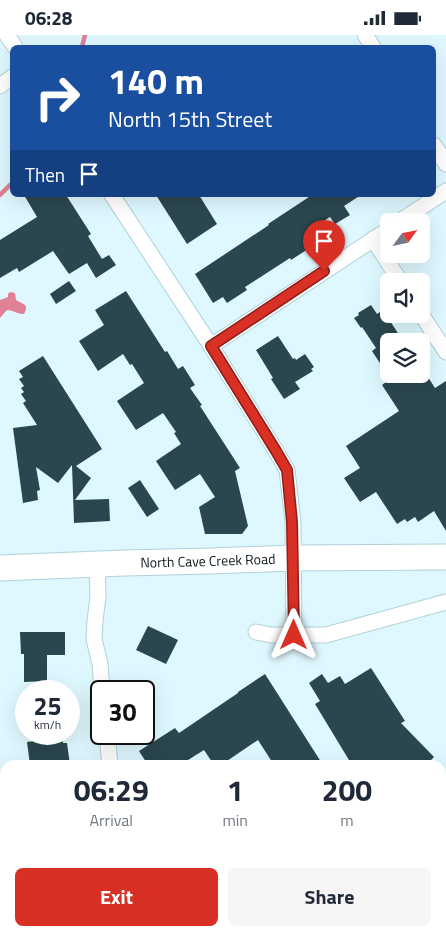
<!DOCTYPE html>
<html lang="en">
<head>
<meta charset="utf-8">
<style>
	:root { --surface:#fff; --page:#f6f6f7; --text:#1f2937; --muted:#747a83; --accent:#d93025 }
	body { margin:0; font-family:"Titillium Web",sans-serif; background:var(--page); color:var(--text); height:100vh; display:flex; flex-direction:column; font-size:19px; white-space:nowrap }
	* { box-sizing:border-box; margin:0 }
	p { font-size:16px; color:var(--muted) }
	.icon { flex:none; width:28px; height:28px; fill:none; stroke:currentColor; stroke-width:2; stroke-linecap:round; stroke-linejoin:round }
	.map { position:relative; flex:1; overflow:hidden }
	.panel { position:absolute; left:0px; top:725px; width:446px; height:176px; display:flex; flex-direction:column; background:var(--surface); border-radius:15px 15px 0 0; box-shadow:0 5px 20px #0002 }
	.panel>* { flex:none }
	.banner { position:absolute; left:10px; top:10px; width:426px; height:152px; border-radius:8px; box-shadow:0 5px 20px #0002; background:#1a4fa0; color:#fff; overflow:hidden }
	.needle { width:32px; rotate:57deg }
	.tools { position:absolute; left:380px; top:178px; display:grid; gap:10px }
	.tools a { display:grid; place-items:center; width:50px; height:50px; border-radius:8px; background:var(--surface); box-shadow:0 5px 20px #0002; font-size:25px }
	.speed { position:absolute; left:15px; top:645px; display:flex; gap:10px; font-size:25px; font-weight:700; text-align:center }
	.speed>* { display:grid; place-content:center; width:65px; height:65px; border-radius:50%; background:var(--surface); box-shadow:0 5px 20px #0002; line-height:1 }
	.speed small { font-size:12px; font-weight:400 }
	.speed .limit { border:2px solid #111; border-radius:8px; background:#fff; color:#111 }
	.pin { position:absolute; display:grid; place-items:center; width:42px; height:42px; color:#fff; margin:-51px -21px; border-radius:50% 50% 50% 0; rotate:-45deg; box-shadow:0 0 5px #0007 }
	.pin .icon { rotate:45deg }
	.me { position:absolute; width:55px; margin:-28px; rotate:0deg; stroke-linejoin:round; filter:drop-shadow(0 0 4px #0008) }
	.turn { display:flex; align-items:center; gap:18px; height:105px; padding:0 15px; font-size:22px }
	.turn .icon { width:65px; height:65px; stroke-width:2.5 }
	.turn b { display:block; font-size:35px; line-height:42px }
	.then { display:flex; align-items:center; height:48px; padding:0 15px; background:#0003; gap:10px; font-size:19px }
	.eta { display:flex; justify-content:space-evenly; align-items:center; height:85px; text-align:center }
	.eta b { font-size:30px; font-weight:700; line-height:35px }
	.primary-button { display:flex; gap:10px; margin-top:auto; padding:10px 15px }
	.primary-button a { flex:1; height:58px; border-radius:8px; background:var(--accent); color:#fff; font-size:20px; font-weight:700; line-height:58px; text-align:center }
	.primary-button a+a { background:var(--page); color:var(--text) }
	.status { display:flex; justify-content:space-between; align-items:center; height:35px; padding:0 25px; background:var(--surface); direction:ltr }
	.status svg { height:14px; fill:currentColor }
	.map>svg:first-child { display:block }
	.green { fill:#f6a9b8 }
	.water { fill:#e08195 }
	.lines { fill:none; stroke-linecap:round; stroke-linejoin:round }
	.stream { stroke:#e08195; stroke-width:4.5 }
	.building { fill:#2b474e }
	.street-casing { stroke:#b1d1d9; stroke-width:17 }
	.primary-casing { stroke:#b1d1d9; stroke-width:27 }
	.street { stroke:#fff; stroke-width:15 }
	.primary { stroke:#fff; stroke-width:25 }
	.route-casing { stroke:#8d1f18; stroke-width:12 }
	.route { stroke:#d93025; stroke-width:9 }
	.labels { text-anchor:middle; stroke-width:5; stroke-linejoin:round; paint-order:stroke }
	.street-label { font-size:14px; fill:#0e1a1d; stroke:#fff }
</style>
</head>
<body>
<div class="status"><b>06:28</b><svg viewBox="0 0 49 12"><path d="M0 12V9h3v3zM5 12V6h3v6zM10 12V3h3v9zM15 12V0h3v12zM26 1h20v11H26zM47 4h2v5h-2z"/></svg></div>
<div class="map">
<svg width="446" height="901" viewBox="0 0 446 901">
	<rect width="100%" height="100%" fill="#dff8ff"/>
	<path class="green" d="M446,859V901H266L273,896H441V862Z"/>
	<path class="water" d="M10,257L15,258L16,265C22,269 30,269 24,279C17,279 13,275 7,275L0,283V265L8,262V259Z"/>
	<g class="lines">
		<g class="stream">
			<path d="M82,12L85,0"/>
			<path d="M0,160L12,148"/>
			<path d="M0,808L5,810"/>
			<path d="M369,896L382,901"/>
		</g>
	</g>
	<g class="building">
		<path d="M24,160H66L91,199L88,201L102,224L109,220L116,230L96,243L87,228L69,239L53,216L19,237L17,233L0,243V205L37,182Z"/>
		<path d="M156,160H199L217,189L187,209Z"/>
		<path d="M312,160H361L344,171L350,180L335,189L330,182L310,195L319,207L291,225L290,223L245,252L247,255L227,268L223,262L213,268L195,239L269,190L268,189Z"/>
		<path d="M69,246L76,256L56,269L50,259Z"/>
		<path d="M126,256L165,317L167,316L178,334L183,331L195,350L190,353L202,370L200,371L240,433L235,436L248,491L242,499H205L199,472L215,462L200,439L175,455L156,426L181,409L174,398L176,397L163,378L136,395L117,366L144,348L132,329L130,330L123,319L98,336L79,306L104,290L95,275Z"/>
		<path d="M371,270L377,279L383,275L403,306H389V342L394,339H426L435,353L446,346V496L434,476L418,487L415,482L407,487L405,484L397,489L376,457L360,467L344,443L360,433L346,411L399,376L382,350L386,347L385,345L389,342L372,316L376,313L362,292L361,293L354,283L359,280L358,278Z"/>
		<path d="M278,301L293,324L295,323L296,325L305,319L314,332L311,334L313,336L295,347L300,354L284,364L271,344L273,343L256,315Z"/>
		<path d="M43,321L102,414L76,431L91,443L75,465L109,464L110,486L74,488L72,430L58,448L36,432L40,455L37,456L38,465L23,468L13,393L37,390L23,368L26,366L21,359L24,357L21,353L24,351L19,344L23,342L19,336Z"/>
		<path d="M140,445L159,474L147,482L128,453Z"/>
		<path d="M148,591L178,605L166,629L136,615Z"/>
		<path d="M20,597H65V620H47V646L24,647V619H21Z"/>
		<path d="M371,633L405,686L401,688L434,722L426,730H352L315,669L320,666L309,648L322,639L328,648L340,641L345,649Z"/>
		<path d="M265,639L323,730H274L258,705L221,730H214L204,715L180,730H148L139,716L175,693L179,698L238,658V657Z"/>
		<path d="M62,702L63,708H67L70,730H30L27,707Z"/>
	</g>
	<g class="lines">
		<g class="street-casing">
			<g id="street">
				<path d="M7,0L15,12"/>
				<path d="M365,0L373,12"/>
				<path d="M0,51L12,42"/>
				<path d="M434,110L446,129"/>
				<path d="M112,160L211,311L276,416L287,435L293,487L294,600"/>
				<path d="M400,186L446,156"/>
				<path d="M373,204L400,246"/>
				<path d="M421,279L446,317"/>
				<path d="M211,311L389,194"/>
				<path d="M97,529L98,561L95,586L94,604L100,629L102,656"/>
				<path d="M256,597L271,600H326L446,567"/>
				<path d="M107,699L110,730"/>
				<path d="M148,896L151,901"/>
				<path d="M103,901L110,896"/>
			</g>
		</g>
		<g class="primary-casing">
			<g id="primary">
				<path id="s1" d="M0,533L124,528L211,526L293,523L446,522"/>
			</g>
		</g>
		<use href="#street" class="street"/>
		<use href="#primary" class="primary"/>
	</g>
	<g class="lines">
		<g class="route-casing">
			<path id="route" d="M294,600L292,487L287,435L276,416L211,311L324,236"/>
		</g>
		<use href="#route" class="route"/>
	</g>
	<g class="labels">
		<g class="street-label">
			<text dy="5" stroke="none"><textPath href="#s1" startOffset="208">North Cave Creek Road</textPath></text>
		</g>
	</g>
</svg>
<div class="tools">
<a><svg class="needle" viewBox="-14 -14 28 28"><path d="M0-13l5 13h-10z" fill="#e53935"/><path d="M0 13l5-13h-10z" fill="#747a83"/></svg></a>
<a><svg class="icon" aria-label="sound" viewBox="0 0 24 24"><path d="M4 9h4l5-4v14l-5-4H4zM17 9q2 3 0 6"/></svg></a>
<a><svg class="icon" aria-label="layers" viewBox="0 0 24 24"><path d="M12 4l9 5-9 5-9-5zM3 14l9 5 9-5"/></svg></a>
</div>
<div class="speed"><div>25<small>km/h</small></div><div class="limit">30</div></div>
<div class="pin" style="left:324px;top:236px;background:#d93025"><svg class="icon" aria-label="arrive" viewBox="0 0 24 24"><path d="M6 21V4h12l-3 4 3 4H6"/></svg></div>
<svg class="me" style="left:294px;top:600px" viewBox="-20 -20 40 40"><path d="M0-17L14 15 0 8-14 15z" fill="#d93025" stroke="#fff" stroke-width="4"/></svg>
<div class="banner">
<div class="turn"><svg class="icon" aria-label="right" viewBox="0 0 24 24"><path d="M7 20v-9h11M14 6l5 5-5 5"/></svg><div><b>140 m</b>North 15th Street</div></div>
<div class="then">Then<svg class="icon" aria-label="arrive" viewBox="0 0 24 24"><path d="M6 21V4h12l-3 4 3 4H6"/></svg></div>
</div>
<section class="panel">
<div class="eta">
<div><b>06:29</b><p>Arrival</p></div>
<div><b>1</b><p>min</p></div>
<div><b>200</b><p>m</p></div>
</div>
<div class="primary-button"><a>Exit</a><a>Share</a></div>
</section>
</div>
</body>
</html>
